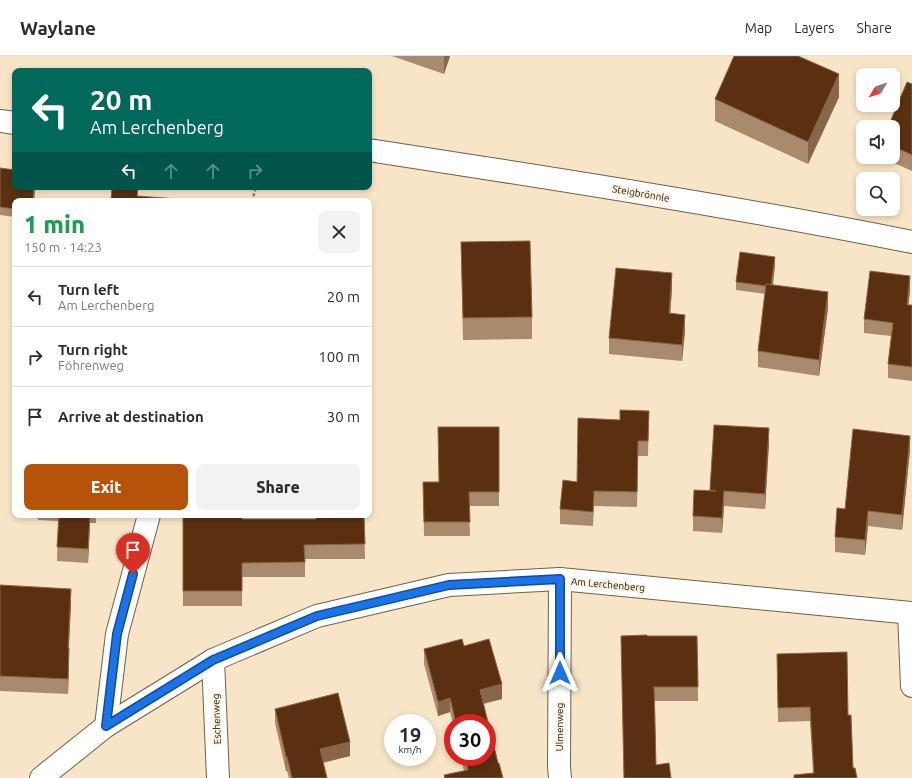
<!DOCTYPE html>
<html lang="en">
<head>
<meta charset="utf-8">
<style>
	:root { --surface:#fff; --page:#f2f2f3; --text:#2b2b33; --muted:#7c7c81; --line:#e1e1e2; --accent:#b45309 }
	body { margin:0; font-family:Ubuntu,sans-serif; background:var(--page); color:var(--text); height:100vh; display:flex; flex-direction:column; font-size:15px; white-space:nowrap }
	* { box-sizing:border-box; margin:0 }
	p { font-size:13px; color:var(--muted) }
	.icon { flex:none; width:22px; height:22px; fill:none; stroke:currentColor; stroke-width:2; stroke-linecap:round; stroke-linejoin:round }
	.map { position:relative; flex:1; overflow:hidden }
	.drawer { position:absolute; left:12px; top:142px; width:360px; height:320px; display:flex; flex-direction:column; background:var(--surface); border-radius:8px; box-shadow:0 2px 6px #0003 }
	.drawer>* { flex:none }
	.guide { position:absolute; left:12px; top:12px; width:360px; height:122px; border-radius:8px; box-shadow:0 2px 6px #0003; background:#00695c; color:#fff; overflow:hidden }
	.needle { width:26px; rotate:231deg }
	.controls { position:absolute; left:856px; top:12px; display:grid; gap:8px }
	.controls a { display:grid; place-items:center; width:44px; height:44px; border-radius:8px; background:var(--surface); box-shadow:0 2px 6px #0003; font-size:20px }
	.speed { position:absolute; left:384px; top:658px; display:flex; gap:8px; font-size:20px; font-weight:700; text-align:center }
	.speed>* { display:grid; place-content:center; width:52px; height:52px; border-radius:50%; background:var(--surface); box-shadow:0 2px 6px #0003; line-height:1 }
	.speed small { font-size:10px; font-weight:400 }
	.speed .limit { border:6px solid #d22; background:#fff; color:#111 }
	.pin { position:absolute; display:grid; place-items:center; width:34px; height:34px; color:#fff; margin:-41px -17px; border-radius:50% 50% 50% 0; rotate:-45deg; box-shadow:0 0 4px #0007 }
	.pin .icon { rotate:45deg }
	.me { position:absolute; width:44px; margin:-22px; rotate:0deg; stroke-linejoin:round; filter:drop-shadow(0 0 3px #0008) }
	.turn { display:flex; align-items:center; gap:14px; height:84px; padding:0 12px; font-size:18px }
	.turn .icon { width:52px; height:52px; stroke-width:2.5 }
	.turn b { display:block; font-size:28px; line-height:34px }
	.lanes { display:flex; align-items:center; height:38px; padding:0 12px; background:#0003; justify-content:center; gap:20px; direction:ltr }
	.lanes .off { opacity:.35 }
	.round { display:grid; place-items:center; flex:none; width:42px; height:42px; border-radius:8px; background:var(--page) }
	.head { display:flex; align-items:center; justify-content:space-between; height:68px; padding:0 12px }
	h1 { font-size:24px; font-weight:800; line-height:30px; color:#1e9e55 }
	.button { display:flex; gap:8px; margin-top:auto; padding:8px 12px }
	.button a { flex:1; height:46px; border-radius:8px; background:var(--accent); color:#fff; font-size:16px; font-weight:800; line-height:46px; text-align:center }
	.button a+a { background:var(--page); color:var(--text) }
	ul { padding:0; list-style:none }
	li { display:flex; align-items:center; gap:12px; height:60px; padding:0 12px; border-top:1px solid var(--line) }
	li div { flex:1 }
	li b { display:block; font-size:15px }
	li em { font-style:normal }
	header { display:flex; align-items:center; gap:24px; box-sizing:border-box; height:56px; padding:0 20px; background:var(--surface); border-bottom:1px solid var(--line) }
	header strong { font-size:19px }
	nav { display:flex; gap:22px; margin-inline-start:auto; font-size:14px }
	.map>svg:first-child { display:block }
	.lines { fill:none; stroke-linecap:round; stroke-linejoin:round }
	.minor-casing { stroke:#716146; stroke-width:24 }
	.path { stroke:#8c7f6b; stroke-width:2.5; stroke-dasharray:3 2; stroke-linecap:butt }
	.minor { stroke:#fff; stroke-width:22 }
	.wall { fill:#a98a6c }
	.shaded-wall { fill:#896647 }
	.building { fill:#5a3010; stroke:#896647 }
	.route-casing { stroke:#114b97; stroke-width:10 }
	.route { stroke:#1a73e8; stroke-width:7 }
	.labels { text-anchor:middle; stroke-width:4; stroke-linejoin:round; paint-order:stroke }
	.street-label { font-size:10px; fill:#1d160c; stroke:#fff3e1 }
</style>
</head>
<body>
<header>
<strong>Waylane</strong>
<nav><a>Map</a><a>Layers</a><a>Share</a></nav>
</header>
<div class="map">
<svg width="912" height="722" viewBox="0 0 912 722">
	<rect width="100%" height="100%" fill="#f8e5c7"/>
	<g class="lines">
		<g class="minor-casing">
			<g id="minor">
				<path d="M0,65L15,67"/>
				<path d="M369,94C550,122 732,150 912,186"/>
				<path d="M560,523L559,711L560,722"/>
				<path d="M909,557L912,630"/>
				<path d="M213,604L218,722"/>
				<path d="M106,670L117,578L149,459"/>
				<path d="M41,722L106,670L213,604L317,560L449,529L560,523L912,557"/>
			</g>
		</g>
		<path class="path" d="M252,145L256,131"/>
		<use href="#minor" class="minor"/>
	</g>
	<g class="wall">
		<path d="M392,0H450L444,18Z"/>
		<path d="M912,28V115L881,101H893V71Z"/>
		<path d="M839,41L808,108L715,65V43Z"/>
		<path d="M0,112L15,131H35L34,145H15V161L0,159Z"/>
		<path d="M461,186L532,261V283L463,284Z"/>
		<path d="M775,209L773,229L828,252L819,320L758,311V295L765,238L736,234V226Z"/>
		<path d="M672,233L670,258L685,275L682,305L609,298V282Z"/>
		<path d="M910,234L908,249H912V325L888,322V308L891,280L864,277V263Z"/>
		<path d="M649,355L648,400H638L637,451L594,450L593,470L560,468V453L577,426L620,364Z"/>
		<path d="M499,371V450H469L470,480H424L423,426H439Z"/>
		<path d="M769,387L765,453L724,450L722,477L693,475V460L710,435Z"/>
		<path d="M910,394L902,474L868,470L865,499L835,496V481L845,453Z"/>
		<path d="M38,459H96V467H90L88,507L57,505L58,465L38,464Z"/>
		<path d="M183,459L242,463H315V459H364L365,503H305V521H242V550H183Z"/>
		<path d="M0,529L71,547L69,592V606L68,638L0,635Z"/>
		<path d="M621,580H697L698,645H655L656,709L671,722H624Z"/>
		<path d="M464,590L502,643L484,648L498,707L503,722H444V719L464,715L461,701H487V667H453L450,656L438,660L424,608V593Z"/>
		<path d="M777,598L848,659L853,712L857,722H794V719L813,717L810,665L778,666Z"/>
		<path d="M275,653L350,700L323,707L327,722H289L287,715H286L275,667Z"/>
	</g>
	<g class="shaded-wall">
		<path d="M444,0H450L444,18Z"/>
		<path d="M839,18V41L808,108V86Z"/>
		<path d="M34,131H35L34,145H33Z"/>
		<path d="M370,174V190L369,237V222Z"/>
		<path d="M775,201V209L771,239V231Z"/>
		<path d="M672,217V233L669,273V257Z"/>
		<path d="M910,220V234L907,262V249Z"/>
		<path d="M828,236V252L819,320V304Z"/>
		<path d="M685,259V275L682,305V289Z"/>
		<path d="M769,372V387L765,453V438Z"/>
		<path d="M910,380V394L902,474V459Z"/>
		<path d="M724,435V450L722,477V462Z"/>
		<path d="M868,455V470L865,499V484Z"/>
		<path d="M90,459V467L88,507V493Z"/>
		<path d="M71,533V547L68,606V592Z"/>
		<path d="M69,592V606L68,638V623Z"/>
		<path d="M502,628V643L480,648V634Z"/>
		<path d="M450,642V656L438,660V646Z"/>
		<path d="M350,686V700L320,707V693Z"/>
		<rect x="286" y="701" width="1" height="14"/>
	</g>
	<g class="building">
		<path d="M734,0H798L839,18L808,86L715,43Z"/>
		<path d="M907,26L912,28V99L893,90V71H888Z"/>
		<path d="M0,112L15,114V131H34L33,145H15V153L0,151Z"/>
		<path d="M112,131L138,132L137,140L178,143V145H111Z"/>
		<path d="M369,174H370L369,222Z"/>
		<path d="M530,185L532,261L463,262L461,186Z"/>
		<path d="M740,196L775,201L771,229L766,228V230L736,226Z"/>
		<path d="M616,212L672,217L669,257L685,259L682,289L609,282Z"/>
		<path d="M870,215L910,220L907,249H912V311L888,308L893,267L864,263Z"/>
		<path d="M766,228L828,236L819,304L758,295Z"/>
		<path d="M620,354L649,355L648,385H638L637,436L594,435L593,456L560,453L563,424L577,426L578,362L620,364Z"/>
		<path d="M714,369L769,372L765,438L724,435L722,462L693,460L694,434L716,435L710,434Z"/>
		<path d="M438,371H499V436H469L470,466H424L423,426H439Z"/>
		<path d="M853,373L910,380L902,459L868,455L865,484L835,481L837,452L845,453Z"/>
		<path d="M59,459H90L88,493L57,491Z"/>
		<path d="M183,459H242V463H316V459H364L365,488L304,489L305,506L242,507V535H183Z"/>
		<path d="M0,529L71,533L68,592H69L68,623L0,620Z"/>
		<path d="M647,579V580H697L698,631H654L656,709L669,707L671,722H624L621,580Z"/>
		<path d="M462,583L464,590L489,583L502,628L480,634L498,707H499L503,722H445L444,719L468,714L465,701H487V667H456L450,642L438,646L424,593Z"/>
		<path d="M847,596L848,659H851L853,712H855L857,722H794V719L814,717L810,651L778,652L777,598Z"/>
		<path d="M338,637L350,686L320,693L327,722H292L287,701H286L275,653Z"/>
	</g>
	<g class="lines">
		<g class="route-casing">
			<path id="route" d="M133,518L117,578L106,670L213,604L317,560L449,529L560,523V617"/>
		</g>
		<use href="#route" class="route"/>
	</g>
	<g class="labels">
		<g class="street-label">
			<text transform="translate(641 137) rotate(10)" y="4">Steigbrönnle</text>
			<text transform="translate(608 528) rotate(5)" y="4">Am Lerchenberg</text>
			<text transform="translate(216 663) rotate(-92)" y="4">Eschenweg</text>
			<text transform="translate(559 671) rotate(-90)" y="4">Ulmenweg</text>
		</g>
	</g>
</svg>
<div class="controls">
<a><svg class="needle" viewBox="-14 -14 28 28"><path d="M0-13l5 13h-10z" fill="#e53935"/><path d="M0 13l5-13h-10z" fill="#7c7c81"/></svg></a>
<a><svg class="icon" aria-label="sound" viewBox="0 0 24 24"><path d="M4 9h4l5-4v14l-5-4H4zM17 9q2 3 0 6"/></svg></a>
<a><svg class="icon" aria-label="search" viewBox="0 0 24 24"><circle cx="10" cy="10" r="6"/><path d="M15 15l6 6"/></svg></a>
</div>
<div class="speed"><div>19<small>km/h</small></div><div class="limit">30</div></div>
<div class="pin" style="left:133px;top:518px;background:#d93025"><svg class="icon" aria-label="arrive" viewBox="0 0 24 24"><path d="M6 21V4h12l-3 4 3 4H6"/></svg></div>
<svg class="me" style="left:560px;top:617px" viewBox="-20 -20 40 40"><path d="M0-17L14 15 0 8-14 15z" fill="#1a73e8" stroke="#fff" stroke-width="4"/></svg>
<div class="guide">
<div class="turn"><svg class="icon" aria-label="left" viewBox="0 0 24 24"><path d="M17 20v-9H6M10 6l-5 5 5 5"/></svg><div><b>20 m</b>Am Lerchenberg</div></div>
<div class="lanes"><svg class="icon" aria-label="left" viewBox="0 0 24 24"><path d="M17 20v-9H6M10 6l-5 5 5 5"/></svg><svg class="icon off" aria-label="ahead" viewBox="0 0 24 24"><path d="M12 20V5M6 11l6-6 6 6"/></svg><svg class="icon off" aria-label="ahead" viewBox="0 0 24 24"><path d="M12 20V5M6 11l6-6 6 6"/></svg><svg class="icon off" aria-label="right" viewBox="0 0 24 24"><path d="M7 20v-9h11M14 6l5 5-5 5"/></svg></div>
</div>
<section class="drawer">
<div class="head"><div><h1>1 min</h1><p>150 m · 14:23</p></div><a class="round"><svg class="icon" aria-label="close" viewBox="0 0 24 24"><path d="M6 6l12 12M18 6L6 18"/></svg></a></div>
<ul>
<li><svg class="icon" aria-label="left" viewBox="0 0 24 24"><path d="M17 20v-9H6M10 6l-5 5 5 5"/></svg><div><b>Turn left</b><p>Am Lerchenberg</p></div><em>20 m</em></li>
<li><svg class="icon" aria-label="right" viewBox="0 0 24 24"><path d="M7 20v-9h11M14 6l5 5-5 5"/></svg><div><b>Turn right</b><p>Föhrenweg</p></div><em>100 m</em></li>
<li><svg class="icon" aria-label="arrive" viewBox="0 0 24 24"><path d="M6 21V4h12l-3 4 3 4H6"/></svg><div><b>Arrive at destination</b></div><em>30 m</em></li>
</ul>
<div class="button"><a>Exit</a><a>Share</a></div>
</section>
</div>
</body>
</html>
